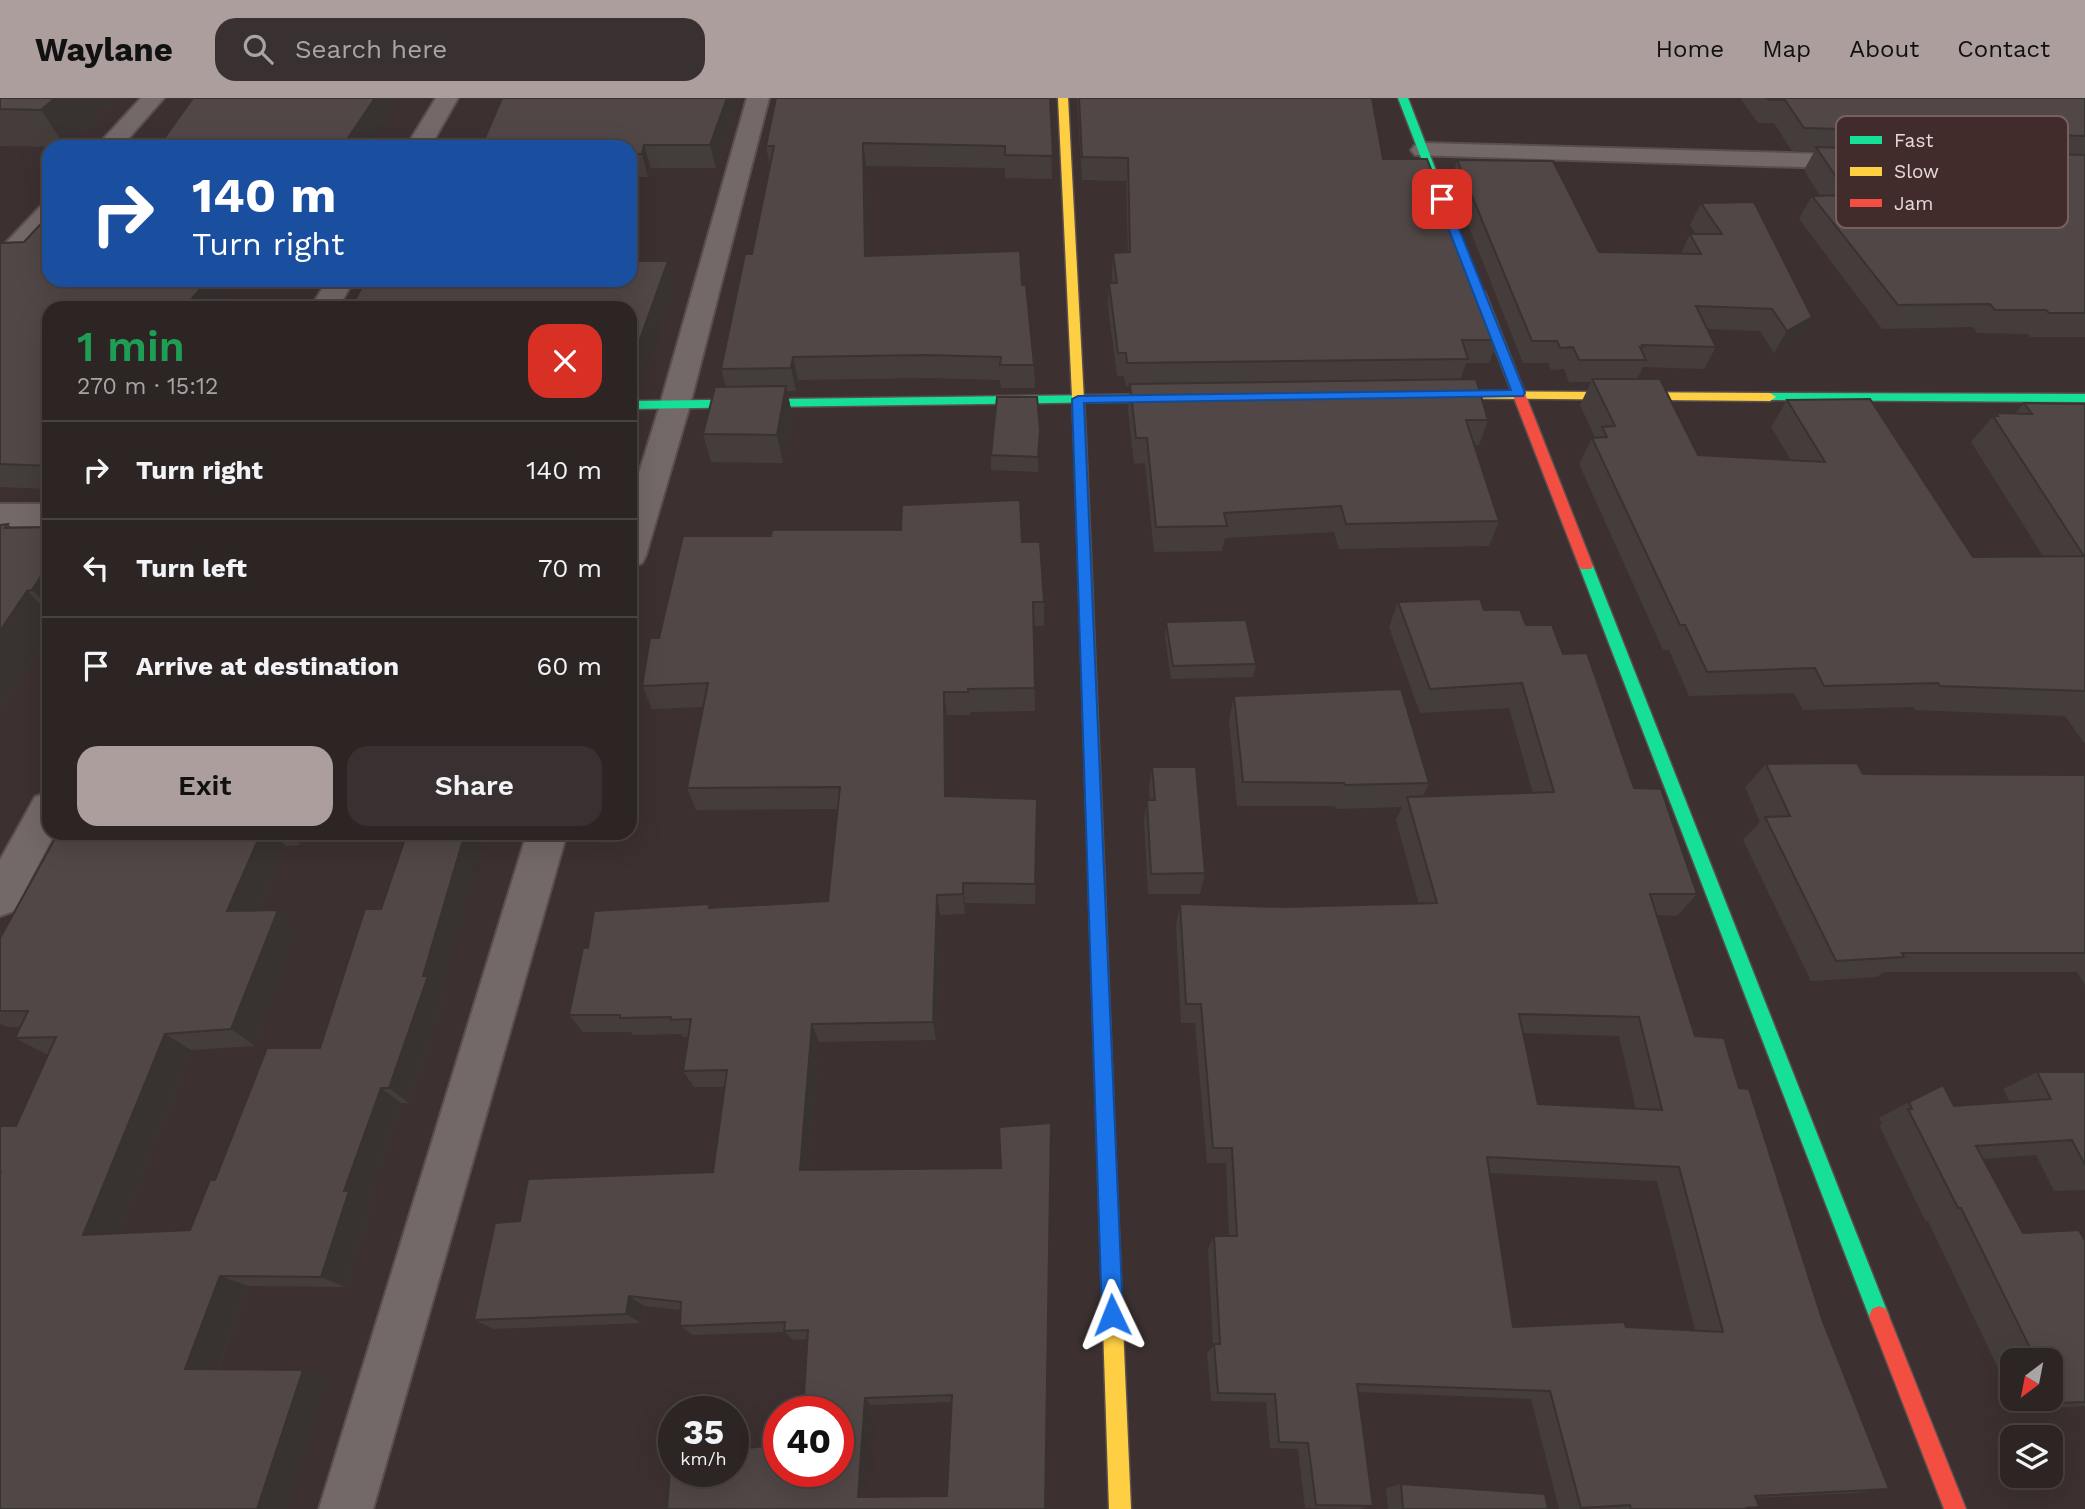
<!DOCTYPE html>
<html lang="en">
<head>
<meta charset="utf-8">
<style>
	:root { --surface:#2d2524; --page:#393131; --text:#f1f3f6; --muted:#a7a5a6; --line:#484241; --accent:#ab9e9d }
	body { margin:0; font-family:"Work Sans",sans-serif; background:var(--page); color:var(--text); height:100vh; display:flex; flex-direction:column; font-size:26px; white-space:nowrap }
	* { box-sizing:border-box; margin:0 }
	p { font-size:23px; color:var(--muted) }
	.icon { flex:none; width:38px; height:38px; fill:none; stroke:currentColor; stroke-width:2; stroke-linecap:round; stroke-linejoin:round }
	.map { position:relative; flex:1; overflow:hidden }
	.sheet { position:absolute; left:42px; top:203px; width:595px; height:539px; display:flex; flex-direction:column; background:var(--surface); border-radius:21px; box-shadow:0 7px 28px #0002,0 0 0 2px var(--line) }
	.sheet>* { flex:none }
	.top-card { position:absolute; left:42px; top:42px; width:595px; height:147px; border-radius:21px; box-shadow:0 7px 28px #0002,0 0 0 2px var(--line); background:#1a4fa0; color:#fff; overflow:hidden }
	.needle { width:46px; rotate:212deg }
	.controls { position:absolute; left:2000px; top:1250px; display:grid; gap:14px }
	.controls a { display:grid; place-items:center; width:63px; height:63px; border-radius:14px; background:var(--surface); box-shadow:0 7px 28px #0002,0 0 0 2px var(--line); font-size:35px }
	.speed { position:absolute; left:658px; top:1298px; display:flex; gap:14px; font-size:35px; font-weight:700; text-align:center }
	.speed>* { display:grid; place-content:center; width:91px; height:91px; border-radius:50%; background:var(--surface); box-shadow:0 7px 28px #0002,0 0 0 2px var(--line); line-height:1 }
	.speed small { font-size:18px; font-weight:400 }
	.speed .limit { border:10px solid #d22; background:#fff; color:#111 }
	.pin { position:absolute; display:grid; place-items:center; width:60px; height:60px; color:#fff; margin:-30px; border-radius:14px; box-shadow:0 4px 10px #0006 }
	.me { position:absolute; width:77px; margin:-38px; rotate:358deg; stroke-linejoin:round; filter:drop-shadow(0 0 5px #0008) }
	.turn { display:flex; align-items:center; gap:24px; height:147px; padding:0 35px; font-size:32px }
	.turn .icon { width:91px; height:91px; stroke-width:2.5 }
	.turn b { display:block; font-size:49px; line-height:60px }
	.round { display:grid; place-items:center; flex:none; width:74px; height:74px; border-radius:21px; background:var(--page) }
	.summary { display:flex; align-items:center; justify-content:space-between; height:119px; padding:0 35px }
	h1 { font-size:42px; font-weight:600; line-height:52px; color:#1e9e55 }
	.cta { display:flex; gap:14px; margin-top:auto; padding:14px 35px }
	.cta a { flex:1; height:80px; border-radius:21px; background:var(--accent); color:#111; font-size:28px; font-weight:600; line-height:80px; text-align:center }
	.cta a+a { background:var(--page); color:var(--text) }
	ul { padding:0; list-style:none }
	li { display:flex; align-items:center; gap:21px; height:98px; padding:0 35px; border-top:2px solid var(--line) }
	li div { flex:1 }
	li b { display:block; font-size:26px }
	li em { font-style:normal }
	header { display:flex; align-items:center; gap:42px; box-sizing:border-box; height:98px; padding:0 35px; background:var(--accent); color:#111 }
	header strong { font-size:33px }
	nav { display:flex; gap:38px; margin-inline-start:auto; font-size:24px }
	.search { width:490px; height:63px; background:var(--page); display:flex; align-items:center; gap:18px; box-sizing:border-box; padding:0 24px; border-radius:21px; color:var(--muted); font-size:26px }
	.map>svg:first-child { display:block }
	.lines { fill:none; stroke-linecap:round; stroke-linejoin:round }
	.street-casing { stroke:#5a4f4f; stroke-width:4 }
	.fast-casing { stroke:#5a4f4f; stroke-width:3 }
	.slow-casing { stroke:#5a4f4f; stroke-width:3 }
	.jam-casing { stroke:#5a4f4f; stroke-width:3 }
	.street { fill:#736968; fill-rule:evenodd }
	.fast { fill:#16e098; fill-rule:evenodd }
	.slow { fill:#ffcf43; fill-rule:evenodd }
	.jam { fill:#f24e42; fill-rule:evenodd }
	.wall { fill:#453d3c; fill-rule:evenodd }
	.shaded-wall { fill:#383231 }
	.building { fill:#504746; stroke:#383231; stroke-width:2; fill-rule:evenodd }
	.route { fill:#1a73e8; stroke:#114b97; stroke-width:2 }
	.key { fill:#412c2b; stroke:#73605f; stroke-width:2 }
	.key-label { font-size:19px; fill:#e7d9d8 }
</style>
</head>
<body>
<header>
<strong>Waylane</strong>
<div class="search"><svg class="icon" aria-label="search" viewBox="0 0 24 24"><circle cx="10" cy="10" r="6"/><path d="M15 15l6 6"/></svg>Search here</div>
<nav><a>Home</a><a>Map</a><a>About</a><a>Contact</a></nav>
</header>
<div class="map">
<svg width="2085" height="1411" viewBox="0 0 2085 1411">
	<rect width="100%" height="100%" fill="#3c3130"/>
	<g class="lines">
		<g class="street-casing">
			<g id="street">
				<path d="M141,0H164L121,49H96Z"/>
				<path d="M436,0H458L430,49H406Z"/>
				<path d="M747,0H769L690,307L646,457L642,465L630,469V404L660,307Z"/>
				<path d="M1423,45L1862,57L1870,59L1874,64L1870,69L1862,71L1415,57L1411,52L1415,47Z"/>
				<path d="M49,106V129L9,173L0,175V151L40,109Z"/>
				<path d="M328,182H354L338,210H310Z"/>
				<rect x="0" y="406" width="49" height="22"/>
				<path d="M49,694V735H55L14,813L0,818V762L35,699Z"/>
				<path d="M527,735H567L373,1411H319Z"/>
			</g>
		</g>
		<g class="fast-casing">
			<g id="fast">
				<path d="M1398,0H1408L1450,109L1449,111L1440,109Z"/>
				<path d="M1770,295L2085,296V304L1766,302L1764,299Z"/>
				<path d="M1180,296L1184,297V303L630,311V303Z"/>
				<path d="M1080,337L1086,341L1104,768L1102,773L1096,775L1090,773L1088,768L1074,341Z"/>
				<path d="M1586,463L1593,468L1889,1218L1886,1225L1879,1228L1872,1225L1869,1218L1579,468Z"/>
			</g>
		</g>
		<g class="slow-casing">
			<g id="slow">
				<path d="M1058,0H1068L1086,341L1080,345L1074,341Z"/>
				<path d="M1429,293L1770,295L1776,299L1770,303L1425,300L1423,297Z"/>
				<path d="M1106,1035L1113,1037L1115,1044L1131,1411H1109L1097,1044L1099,1037Z"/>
			</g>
		</g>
		<g class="jam-casing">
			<g id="jam">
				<path d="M1479,191L1485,194L1593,468L1591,471H1581L1579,468L1473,194Z"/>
				<path d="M1096,761L1102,763L1104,768L1115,1044L1113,1051L1106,1053L1099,1051L1097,1044L1088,768L1090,763Z"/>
				<path d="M1879,1208L1886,1211L1966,1411H1944L1869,1218L1872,1211Z"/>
			</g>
		</g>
		<use href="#street" class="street"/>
		<use href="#fast" class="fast"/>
		<use href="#slow" class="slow"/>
		<use href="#jam" class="jam"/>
	</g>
	<g class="wall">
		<path d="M0,0L113,4L68,49L0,48Z"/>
		<path d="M501,0H740L716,70H651L648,79H630V49Z"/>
		<path d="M1050,0L1052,81L1005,80V70L866,68L868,158L1022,187L1034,267L1035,290H1001L1000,282L928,280L798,282L796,293H787L792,316L783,365L711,364L703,336L726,289L721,271L752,156L770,68L766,48Z"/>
		<path d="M1077,0H1372L1383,61L1498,242L1489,265H1466L1460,282L1488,322L1479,347H1475L1499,423L1489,448L1339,451L1334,434L1225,440L1222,453L1154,454L1145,365L1134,366L1128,312L1130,288H1126L1124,278H1117L1108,208L1109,185H1113L1112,178L1113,155H1128L1126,83L1082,82Z"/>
		<path d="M1740,0H2085V239H2030L2028,236L1977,235L1973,229L1882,231L1799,121L1812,98H1820L1804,72L1814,54L1792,53L1774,25H1758Z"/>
		<path d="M1457,62L1599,154L1681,156L1690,136H1696L1690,127L1701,105L1812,219L1799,241L1774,255L1760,233L1707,231L1716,249L1704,271L1643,269L1637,281L1698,357L1791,362L1771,329L1787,302L1973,459L2043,458L1971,344L1996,315L2015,316L2024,305L2085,306V646L2065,618L1915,612L1914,609L1803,612L1794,595L1689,598L1669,552H1663L1579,366L1592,340L1595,339L1580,307L1591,284H1569L1564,271L1551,272L1548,265H1523L1451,84Z"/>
		<path d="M0,145L49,210V391L0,389Z"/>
		<path d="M1040,332V346L1038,374L991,372V357Z"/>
		<path d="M8,426L12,430L49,429V536L0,613Z"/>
		<path d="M1022,444L1044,504V528H1033L1035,613L970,614V617H947V698L1037,723L1035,806L965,805V816L940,817L936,942L819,944L809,1072L1045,1411H667L838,1374L807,1241L793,1242L785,1234L693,1237L680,1228L681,1212L644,1208L641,1225L494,1231L474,1222L520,1123L713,1074L725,989H694L683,973L688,939H683L681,936L633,937L631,934H583L569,917L588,850L712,809L828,803L838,711L696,712L687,690L703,609L652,611L642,588L659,540ZM951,1304L947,1398L865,1399L871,1307Z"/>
		<path d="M1398,504L1484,512L1526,527L1563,556L1634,690L1697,796L1677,818L1657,817L1695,938L1739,990L1822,1221L1889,1391L1855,1395L1756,1400L1746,1411H1559L1531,1301L1358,1294L1373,1408L1359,1411L1305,1410L1298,1351L1270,1350L1266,1304L1211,1303L1207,1255L1213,1248L1208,1151L1214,1138H1229L1226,1065H1207L1195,925H1181L1176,827L1180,806L1283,809L1419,806L1396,722L1402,709L1336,711L1335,708H1237L1229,622L1234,598L1429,685L1423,698L1533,695L1509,610L1420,615L1389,529ZM1523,935L1619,938L1636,1011L1538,1006ZM1489,1075L1657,1083L1695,1232L1626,1229H1513Z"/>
		<path d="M1166,524L1256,566L1253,579L1171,581L1165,538Z"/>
		<path d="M1766,666L1863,676L2085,677V887L2077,874H1884L1877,879L1811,883L1743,742L1760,724L1745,689Z"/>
		<path d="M1152,669L1205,775L1200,796H1148L1144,723L1147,702H1150L1149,691Z"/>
		<path d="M58,735H306L301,747L286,748L258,812H278L299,831L255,948L191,952L120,1135L190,1132L215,1082L320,950L442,892L445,896L409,1005H401L368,1103L372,1106L345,1189L248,1188L218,1271L329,1280L0,1411V1028H16L48,956H46L15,940L20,929H7L0,926V840Z"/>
		<path d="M2037,974H2085V1092L2054,1093L2036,1057L1983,1061L2023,1135L2085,1143V1308L2018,1312L1928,1123L1926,1124L1879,1027L1882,1026L1879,1020L1909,1004L1954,1008L2010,1004L2003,991ZM2012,1262H2051V1300H2012Z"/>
		<path d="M1401,1386L1548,1411H1388L1386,1390Z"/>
	</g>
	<g class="shaded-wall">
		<path d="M55,0H111L113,4L68,49H66L41,12Z"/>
		<path d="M375,0H401L369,49H342Z"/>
		<path d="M727,0H740L716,70L710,47Z"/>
		<path d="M863,45L866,68L868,181L865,158Z"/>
		<path d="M644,47L651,70L648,79L642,56Z"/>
		<path d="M668,163L675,187L637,295L630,297V269Z"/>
		<path d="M208,182H243L220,210H184Z"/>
		<path d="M1812,219L1799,241L1774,255L1787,233Z"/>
		<path d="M793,259L798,282L796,293L791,270Z"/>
		<path d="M786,288L792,316L783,365L777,337Z"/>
		<path d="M1040,332V346L1038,374V359Z"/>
		<path d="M49,465V509L32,492Z"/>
		<path d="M27,493L49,514V536L0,613V533Z"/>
		<path d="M944,594L947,617V720L945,698Z"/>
		<path d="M261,735H273L286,748L249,832L227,813Z"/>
		<path d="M289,735H306L301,747Z"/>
		<path d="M465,735H486L442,892L445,896L409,1005L389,990Z"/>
		<path d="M963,785L965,805V816L963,796Z"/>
		<path d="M937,797L940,817L936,942L933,924Z"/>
		<path d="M278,812L299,831L255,948L231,931Z"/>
		<path d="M812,926L819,944L808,1085L800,1072Z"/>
		<path d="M165,936L191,952L115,1148L83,1137Z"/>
		<path d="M381,990L401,1005L368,1103L372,1106L345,1189L321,1179L344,1093Z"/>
		<path d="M220,1178L248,1188L215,1278L185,1271Z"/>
		<path d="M629,1198L644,1208L641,1225L626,1216Z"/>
		<path d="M303,1272L329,1280L287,1411H257Z"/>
		<path d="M865,1300L871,1307L865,1403L858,1399Z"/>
	</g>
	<g class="building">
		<path d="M0,0H55L41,12L0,11Z"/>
		<path d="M193,0H375L342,49H158Z"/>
		<path d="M502,0H727L710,47H644L642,56H630V49H481Z"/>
		<path d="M776,0H1050L1053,58L1005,57V48L863,45L865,158L1020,153L1022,187H1026L1034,267H1000L1001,259L926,257L793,259L791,270L721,271L745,156H752L774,48H766Z"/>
		<path d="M1079,0H1372L1383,61H1427L1498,242H1462L1468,261L1127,265L1126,255H1118L1109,185H1117L1113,155L1130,154L1128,60L1082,59Z"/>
		<path d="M1767,0H2085V38L1804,30L1785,2H1769Z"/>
		<path d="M1816,49L2085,57V215H2049L2046,212H1995L1990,206L1898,207L1812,98L1848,97Z"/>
		<path d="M1457,62L1553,63L1599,154L1701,156L1690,136H1722L1701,105L1754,104L1812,219L1787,233L1772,211L1696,208L1716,249L1642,247L1643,249H1640L1646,262H1579L1573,249L1560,250L1557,243H1532Z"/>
		<path d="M49,117V182H208L184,210H49V368L0,366V145L24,144Z"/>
		<path d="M630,163H668L630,269V210H339L351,209L366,182H630Z"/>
		<path d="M1476,281L1488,322H1466L1499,423L1346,426L1341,408L1224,415L1227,428L1156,429L1147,340H1136L1130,286Z"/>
		<path d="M1592,281H1660L1698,357L1825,364L1787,302L1870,301L1973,459L2084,458L1993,318H1998L1996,315L2032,316L2024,305L2085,306V593L1940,588L1938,585L1824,588L1815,570L1707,574L1685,527H1680L1592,340L1607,339L1602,329L1615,328Z"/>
		<path d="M786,288L777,337L703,336L715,289Z"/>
		<path d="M997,299H1037L1040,332L1038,359L991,357Z"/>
		<path d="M1020,402L1022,444H1040L1044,504H1033L1035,590L968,591V594H944L945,698L1037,701L1035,786L963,785V796L937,797L933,924L812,926L800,1072L1001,1070L999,1029L1051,1025L1045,1411H667L671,1359H674V1374H733V1352L779,1346V1374H838V1314H803L808,1232L784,1233L785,1224L680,1228L681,1204L629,1198L626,1216L474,1222L495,1125L520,1123L528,1081L713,1074L727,972L683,973L691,921L671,922V919L620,920V917H569L583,850H588L594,813L710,806L709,810L828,803L840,689L687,690L708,585L642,588L650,540H659L683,438H771L772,432H901L902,407ZM952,1297L947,1398L858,1399L865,1300Z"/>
		<path d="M8,426L5,430L49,429V465L32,492L27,493L0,533V427Z"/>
		<path d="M1480,501L1484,512H1520L1526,527H1552L1563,556L1587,555L1634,690L1661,691L1697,796H1650L1695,938L1724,940L1739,990L1749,991L1822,1221L1889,1391L1755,1398L1759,1409L1746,1410V1411H1631L1630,1407L1581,1410L1550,1293L1357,1286L1373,1408L1316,1407L1308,1345L1279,1344L1275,1296L1218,1295L1214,1246H1220L1214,1138H1237L1232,1050H1213L1201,906H1186L1180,806L1283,809L1437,805L1407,699L1554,694L1522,585L1430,591L1398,504ZM1519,916L1639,919L1662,1012L1538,1006ZM1487,1059L1679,1069L1723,1234L1626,1229L1624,1224L1513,1229Z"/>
		<path d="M1246,522L1256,566L1173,568L1166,524Z"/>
		<path d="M1401,591L1429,685L1345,687L1344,685L1243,684L1234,598Z"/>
		<path d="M1857,665L1863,676L2085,677V855H1902L1904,859L1836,863L1765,719L1790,718L1766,666Z"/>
		<path d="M1152,669H1196L1205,775L1151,776L1147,702H1155Z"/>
		<path d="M58,735H261L227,813L278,812L231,931L165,936L83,1137L190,1132L210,1082H215L267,950H320L365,811H381L407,735H465L423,878H428L389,990H381L344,1093H349L321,1179L220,1178L185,1271L303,1272L257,1411H0V1076L1,1073L0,1074V1028H16L56,939L15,940L28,913H0V840Z"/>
		<path d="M2037,974H2085V1067L2072,1042L1976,1048L2023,1135L2079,1132L2085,1143V1304L2057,1305L2051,1293V1262H2036L1961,1110H1958L1908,1011H1912L1909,1004L1943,987L1954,1008L2051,1001Z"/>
		<path d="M1401,1386L1545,1396L1548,1411H1403Z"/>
	</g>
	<path class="route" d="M1439,99L1447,101L1525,295L1523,298L1084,305L1123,1217L1120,1224L1112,1227L1105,1224L1102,1217L1072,301L1078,298L1511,292L1437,101Z"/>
	<rect x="1836" y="18" width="232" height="112" rx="10" class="key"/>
	<rect x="1850" y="38" width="32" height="8" fill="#16e098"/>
	<rect x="1850" y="69" width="32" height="9" fill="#ffcf43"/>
	<rect x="1850" y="101" width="32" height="8" fill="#f24e42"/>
	<g class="key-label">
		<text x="1894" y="49">Fast</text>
		<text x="1894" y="80">Slow</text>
		<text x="1894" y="112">Jam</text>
	</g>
</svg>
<div class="controls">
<a><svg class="needle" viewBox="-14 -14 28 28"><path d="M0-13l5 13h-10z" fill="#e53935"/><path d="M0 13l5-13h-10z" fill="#a7a5a6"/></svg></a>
<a><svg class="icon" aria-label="layers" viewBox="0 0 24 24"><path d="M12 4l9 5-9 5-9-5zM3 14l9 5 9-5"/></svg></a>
</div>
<div class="speed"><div>35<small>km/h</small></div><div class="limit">40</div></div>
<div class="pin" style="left:1442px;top:101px;background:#d93025"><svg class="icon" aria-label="arrive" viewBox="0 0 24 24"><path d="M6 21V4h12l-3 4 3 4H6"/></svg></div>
<svg class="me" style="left:1112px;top:1217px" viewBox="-20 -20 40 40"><path d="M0-17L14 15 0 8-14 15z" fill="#1a73e8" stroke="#fff" stroke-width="4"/></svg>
<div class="top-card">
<div class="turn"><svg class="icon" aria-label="right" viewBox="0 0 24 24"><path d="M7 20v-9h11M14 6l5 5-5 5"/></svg><div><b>140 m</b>Turn right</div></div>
</div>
<section class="sheet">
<div class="summary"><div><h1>1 min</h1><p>270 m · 15:12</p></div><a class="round" style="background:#d93025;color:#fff"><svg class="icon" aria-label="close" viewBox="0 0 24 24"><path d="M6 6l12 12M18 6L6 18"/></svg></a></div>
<ul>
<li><svg class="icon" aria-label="right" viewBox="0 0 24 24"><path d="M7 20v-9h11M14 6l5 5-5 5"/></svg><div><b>Turn right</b></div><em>140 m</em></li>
<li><svg class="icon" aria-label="left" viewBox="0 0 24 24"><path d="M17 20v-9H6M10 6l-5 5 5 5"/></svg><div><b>Turn left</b></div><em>70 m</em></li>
<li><svg class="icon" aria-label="arrive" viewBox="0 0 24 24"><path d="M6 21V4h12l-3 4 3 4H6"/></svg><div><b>Arrive at destination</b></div><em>60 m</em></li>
</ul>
<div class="cta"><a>Exit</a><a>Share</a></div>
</section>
</div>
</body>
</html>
